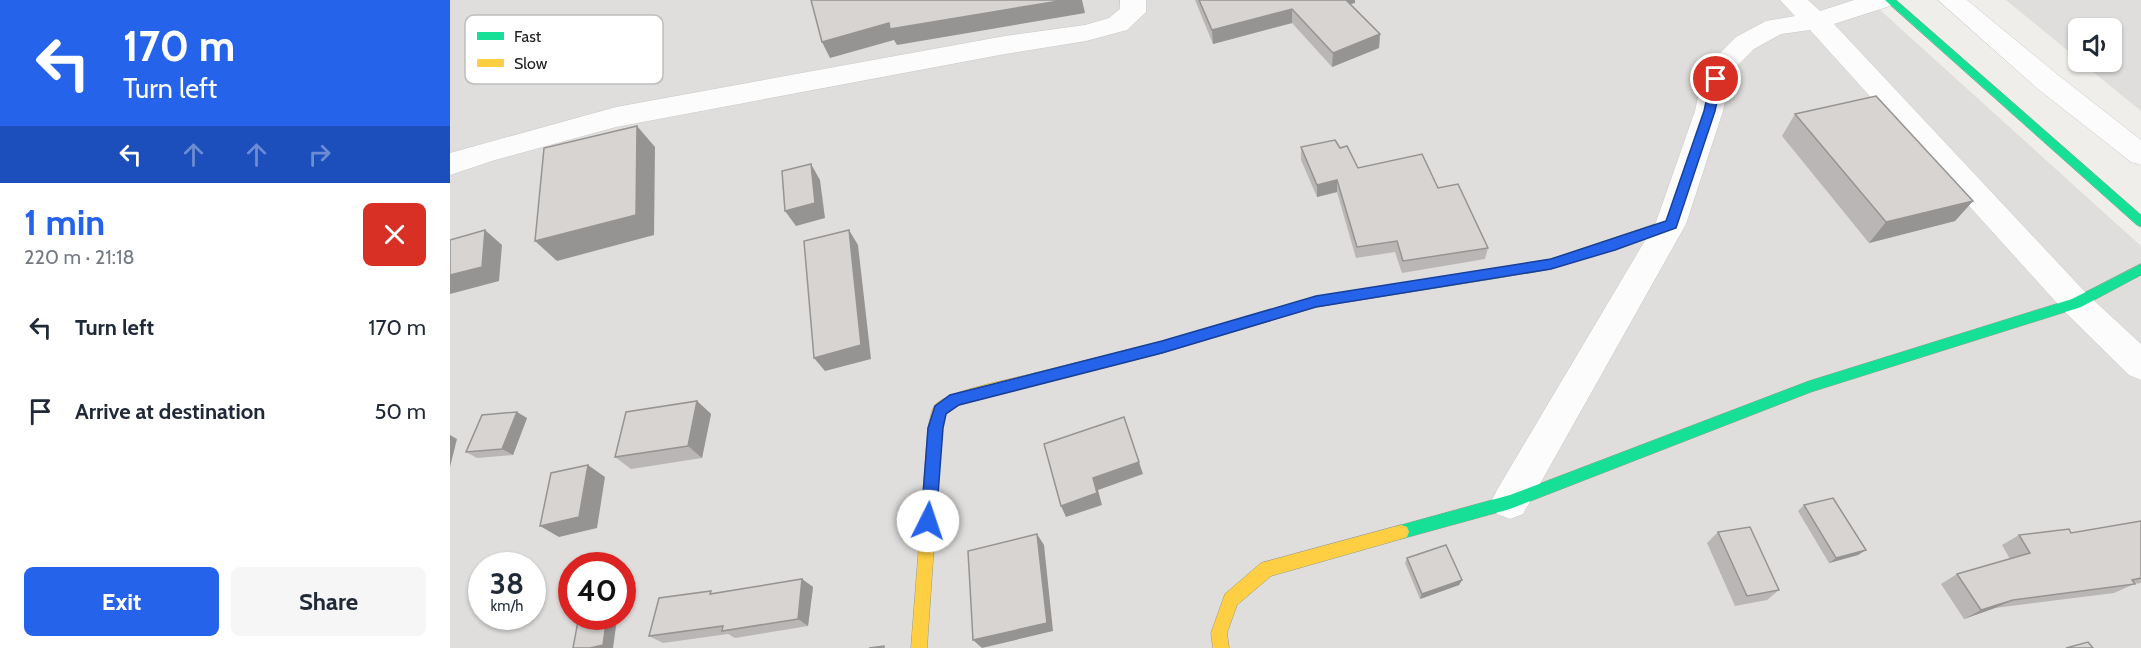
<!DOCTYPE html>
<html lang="en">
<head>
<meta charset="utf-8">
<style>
	:root { --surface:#fff; --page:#f6f6f7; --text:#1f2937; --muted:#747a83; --accent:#2563eb }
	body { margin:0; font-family:Cabin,sans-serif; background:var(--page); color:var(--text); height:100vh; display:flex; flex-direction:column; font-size:22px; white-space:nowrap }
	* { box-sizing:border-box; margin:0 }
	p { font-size:20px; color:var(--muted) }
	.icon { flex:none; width:33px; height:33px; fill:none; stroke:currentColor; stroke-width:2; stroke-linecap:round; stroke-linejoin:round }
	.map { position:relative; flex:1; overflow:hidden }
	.sheet { display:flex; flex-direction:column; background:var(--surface); width:450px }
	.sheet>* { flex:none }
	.guide { background:#2563eb; color:#fff; overflow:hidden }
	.tools { position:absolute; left:1618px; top:18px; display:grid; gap:12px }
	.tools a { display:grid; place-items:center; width:54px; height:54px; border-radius:9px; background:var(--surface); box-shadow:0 2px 4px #0004; font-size:30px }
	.speed { position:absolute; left:18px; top:552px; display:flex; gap:12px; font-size:30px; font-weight:700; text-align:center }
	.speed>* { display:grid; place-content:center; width:78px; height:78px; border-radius:50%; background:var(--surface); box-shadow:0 2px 4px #0004; line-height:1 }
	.speed small { font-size:15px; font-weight:400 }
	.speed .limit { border:9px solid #d22; background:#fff; color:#111 }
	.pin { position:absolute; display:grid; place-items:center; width:51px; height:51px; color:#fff; margin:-26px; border:3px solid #fff; border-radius:50%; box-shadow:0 2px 6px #0007 }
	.me { position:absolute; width:66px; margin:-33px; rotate:4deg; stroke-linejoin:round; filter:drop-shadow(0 0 4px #0008) }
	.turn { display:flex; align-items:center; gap:21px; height:126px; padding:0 24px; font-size:27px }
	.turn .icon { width:78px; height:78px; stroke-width:2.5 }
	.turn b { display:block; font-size:42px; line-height:51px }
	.lanes { display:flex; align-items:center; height:57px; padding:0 24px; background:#0003; justify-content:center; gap:30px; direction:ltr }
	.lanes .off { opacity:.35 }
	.round { display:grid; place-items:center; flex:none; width:63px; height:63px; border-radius:9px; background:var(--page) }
	.headline { display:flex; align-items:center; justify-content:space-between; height:102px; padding:0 24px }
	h1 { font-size:36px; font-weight:700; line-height:45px; color:var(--accent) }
	.button { display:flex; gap:12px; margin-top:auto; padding:12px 24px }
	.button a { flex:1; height:69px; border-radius:9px; background:var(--accent); color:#fff; font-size:24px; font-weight:700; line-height:69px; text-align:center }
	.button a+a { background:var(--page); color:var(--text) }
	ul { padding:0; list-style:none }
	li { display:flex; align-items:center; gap:18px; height:84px; padding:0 24px }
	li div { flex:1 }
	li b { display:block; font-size:22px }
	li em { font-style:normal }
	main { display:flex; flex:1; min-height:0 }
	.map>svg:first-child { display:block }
	.residential { fill:#dfdedc; fill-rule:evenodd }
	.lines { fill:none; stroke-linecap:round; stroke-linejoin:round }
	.street-casing { stroke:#c9c8c7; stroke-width:1 }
	.fast-casing { stroke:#999a82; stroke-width:1 }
	.slow-casing { stroke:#999a82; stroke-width:1 }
	.street { fill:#fdfcfc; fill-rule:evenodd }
	.fast { fill:#16e098; fill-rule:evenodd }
	.slow { fill:#ffcf43; fill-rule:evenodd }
	.wall { fill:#b9b6b5 }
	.shaded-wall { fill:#969493 }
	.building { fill:#d7d4d2; stroke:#969493; stroke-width:1.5 }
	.route { fill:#2563eb; stroke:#184099; stroke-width:1.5 }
	.key { fill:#fff; stroke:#bdbdbd; stroke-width:1.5 }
	.key-label { font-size:16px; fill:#222 }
</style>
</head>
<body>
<main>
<section class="sheet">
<div class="guide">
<div class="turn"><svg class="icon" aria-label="left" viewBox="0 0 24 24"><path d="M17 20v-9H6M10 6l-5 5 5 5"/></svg><div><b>170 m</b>Turn left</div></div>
<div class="lanes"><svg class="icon" aria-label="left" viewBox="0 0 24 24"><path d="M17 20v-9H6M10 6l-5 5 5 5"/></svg><svg class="icon off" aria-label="ahead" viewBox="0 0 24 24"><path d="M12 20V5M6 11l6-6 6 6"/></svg><svg class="icon off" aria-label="ahead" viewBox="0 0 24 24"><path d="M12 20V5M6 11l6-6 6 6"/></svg><svg class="icon off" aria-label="right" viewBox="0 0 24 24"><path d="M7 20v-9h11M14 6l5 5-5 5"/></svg></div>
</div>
<div class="headline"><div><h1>1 min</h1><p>220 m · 21:18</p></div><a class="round" style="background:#d93025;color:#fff"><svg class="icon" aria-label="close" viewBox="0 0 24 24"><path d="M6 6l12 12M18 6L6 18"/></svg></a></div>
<ul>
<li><svg class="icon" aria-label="left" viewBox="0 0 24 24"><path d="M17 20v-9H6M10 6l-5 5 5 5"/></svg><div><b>Turn left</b></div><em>170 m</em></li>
<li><svg class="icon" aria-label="arrive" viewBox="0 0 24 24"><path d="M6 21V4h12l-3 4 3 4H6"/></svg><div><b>Arrive at destination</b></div><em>50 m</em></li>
</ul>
<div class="button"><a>Exit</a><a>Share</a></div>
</section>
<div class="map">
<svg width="1691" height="648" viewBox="0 0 1691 648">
	<rect width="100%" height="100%" fill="#f0eeeb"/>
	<g class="residential">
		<path d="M0,0H1419L1691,246V648H0ZM32,566H82V616H32ZM122,566H172V616H122Z"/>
		<path d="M1556,0H1691V111L1631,62H1662V28H1629V60Z"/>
	</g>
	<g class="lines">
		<g class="street-casing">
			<g id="street">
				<path d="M670,0H696V12L677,30L636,41L555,54L166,127L45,160L0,175V153L166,107L555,36L635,25L659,18L670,9Z"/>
				<path d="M1330,0H1358L1370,11L1404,0H1444L1440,6L1384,24L1637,294L1691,344V380L1679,375L1615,312L1360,30L1331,34L1304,49L1285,68L1280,79L1273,111L1236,224L1073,514L1060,519L1047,514L1041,502L1047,490L1206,222L1245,111L1252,79L1266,57L1286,37L1316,21L1345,16Z"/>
				<path d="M1488,0H1517L1608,75L1691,140V165L1681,162L1588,89Z"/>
			</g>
		</g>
		<g class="fast-casing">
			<g id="fast">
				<path d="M1435,0H1446L1691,215V227L1687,225Z"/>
				<path d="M1691,264V275L1631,307L1361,392L1060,509L951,539L945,537L943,532L945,527L951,525L1060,495L1359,381L1622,299Z"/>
				<path d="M1048,268L1054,273L1048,278L866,307L712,353L585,385L580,383L578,379L580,375L585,373L712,341L866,297Z"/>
			</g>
		</g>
		<g class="slow-casing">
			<g id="slow">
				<path d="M1221,219L1225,221L1227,224L1225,227L1101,269L1048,278L1042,273L1048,268L1101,259Z"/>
				<path d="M585,373L590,375L592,379L590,383L509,405L496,414L492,428L477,648H461L478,428C480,421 481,410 485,405C499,390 563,379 585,373Z"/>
				<path d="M951,525L957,527L959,532L957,537L951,539L821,576L787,605L777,633L779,648H763L761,633L775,594L811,563Z"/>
			</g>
		</g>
		<use href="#street" class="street"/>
		<use href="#fast" class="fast"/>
		<use href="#slow" class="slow"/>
	</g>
	<g class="wall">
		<path d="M745,0H905V3L900,4L930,34L929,48L882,67L842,23L763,44Z"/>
		<path d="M1345,114L1523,201L1505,221L1419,243L1332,136Z"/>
		<path d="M851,147L890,148L908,168L988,188L1038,248L1035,259L952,273L945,252L906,258L887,192L867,197L851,160Z"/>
		<path d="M247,401L261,414L252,458L181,469L165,457Z"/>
		<path d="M77,418L63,455L27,458L16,452Z"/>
		<path d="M1354,505L1408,555L1379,563L1348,511Z"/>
		<path d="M1691,521V583L1684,584L1664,593L1545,608L1514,619L1491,584L1507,574L1560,559L1552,545L1569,535L1621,533Z"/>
		<path d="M1268,532L1329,590L1317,600L1285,606L1257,543Z"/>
		<path d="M957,558L1012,580L1009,585L970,599L955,563Z"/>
		<path d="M352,579L363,587L358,626L285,638L278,634L213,643L199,636L264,593Z"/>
	</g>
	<g class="shaded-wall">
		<path d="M615,0H632L635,13L447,45L444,40L380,58L372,42L439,23Z"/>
		<path d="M888,0H905V3L888,7Z"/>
		<path d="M842,9V23L763,44L762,30Z"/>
		<path d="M930,34L929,48L882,67L883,53Z"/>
		<path d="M187,126L205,147L204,235L107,261L85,241Z"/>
		<path d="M361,164L370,180L375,218L346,226L335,211Z"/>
		<path d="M887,180V192L867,197V185Z"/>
		<path d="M1523,201L1505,221L1419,243L1436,222Z"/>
		<path d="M35,230L52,245L49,281L0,294V275Z"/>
		<path d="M399,230L408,245L421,359L375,371L364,358Z"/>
		<path d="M247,401L261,414L252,458L238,446Z"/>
		<path d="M67,412L77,418L63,455L52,449Z"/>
		<path d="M0,435L7,439L0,467Z"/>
		<path d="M689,462L693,474L648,490L652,505L616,517L611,506L643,478Z"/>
		<path d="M138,465L155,477L147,528L109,537L90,526Z"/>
		<path d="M587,534L594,545L603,631L532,648L523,640Z"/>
		<path d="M1416,550L1408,555L1379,563L1386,558Z"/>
		<path d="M352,579L363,587L358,626L348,619Z"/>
		<path d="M1012,580L1009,585L970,599L972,594Z"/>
		<path d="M1563,600L1545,608L1514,619L1531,610Z"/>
		<path d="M157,616H162L167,619L163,648H140Z"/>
	</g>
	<g class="building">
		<path d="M361,0H615L440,29L439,23L372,42Z"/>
		<path d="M749,0H896L930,34L883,53L842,9L762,30Z"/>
		<path d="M1426,96L1523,201L1436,222L1345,114Z"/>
		<path d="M187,126L186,215L85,241L94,148Z"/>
		<path d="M885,140L890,148L897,146L908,168L972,154L988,188L1008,184L1038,248L953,261L947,241L907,247L887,180L867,185L851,147Z"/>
		<path d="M361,164L365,203L335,211L332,171Z"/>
		<path d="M35,230L32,267L0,275V240Z"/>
		<path d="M399,230L411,345L364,358L354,241Z"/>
		<path d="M247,401L238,446L165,457L176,412Z"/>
		<path d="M67,412L52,449L16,452L32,415Z"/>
		<path d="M674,417L689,462L643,478L647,493L611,506L594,444Z"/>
		<path d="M138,465L129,517L90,526L101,473Z"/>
		<path d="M1383,498L1416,550L1386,558L1354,505Z"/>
		<path d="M1691,521V578L1682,580L1685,584L1563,600L1531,610L1507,574L1580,553L1569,535L1619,529L1621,533Z"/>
		<path d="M1300,527L1329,590L1297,596L1268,532Z"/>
		<path d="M587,534L597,623L523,640L518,551Z"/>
		<path d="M996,545L1012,580L972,594L957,558Z"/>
		<path d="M352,579L348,619L272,631L273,626L199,636L209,598L261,591L260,594Z"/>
		<path d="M147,616H157L153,645L140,648H123L128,621Z"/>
		<path d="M1638,642L1643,648H1616Z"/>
		<path d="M434,646V648H419Z"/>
	</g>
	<path class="route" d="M1266,76L1272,79L1265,111L1226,228L1165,250L1101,269L866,307L712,353L509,405L496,414L493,428L486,521L484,526L478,528L473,526L471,521L478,428L485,406L500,395L712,341L866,296L1101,259L1216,221L1254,111L1261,79Z"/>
	<rect x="15" y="15" width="198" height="69" rx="9" class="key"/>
	<rect x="27" y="32" width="27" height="8" fill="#16e098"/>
	<rect x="27" y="59" width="27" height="8" fill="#ffcf43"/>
	<g class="key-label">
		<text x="64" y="42">Fast</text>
		<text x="64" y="69">Slow</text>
	</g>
</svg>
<div class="tools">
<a><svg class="icon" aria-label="sound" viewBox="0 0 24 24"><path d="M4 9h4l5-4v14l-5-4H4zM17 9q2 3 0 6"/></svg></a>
</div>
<div class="speed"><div>38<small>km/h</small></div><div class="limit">40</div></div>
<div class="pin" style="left:1266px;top:79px;background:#d93025"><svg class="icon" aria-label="arrive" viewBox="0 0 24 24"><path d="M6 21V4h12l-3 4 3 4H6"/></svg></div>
<svg class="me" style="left:478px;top:521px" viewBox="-20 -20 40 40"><circle r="19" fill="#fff"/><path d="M0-13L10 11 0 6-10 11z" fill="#2563eb"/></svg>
</div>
</main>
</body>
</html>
